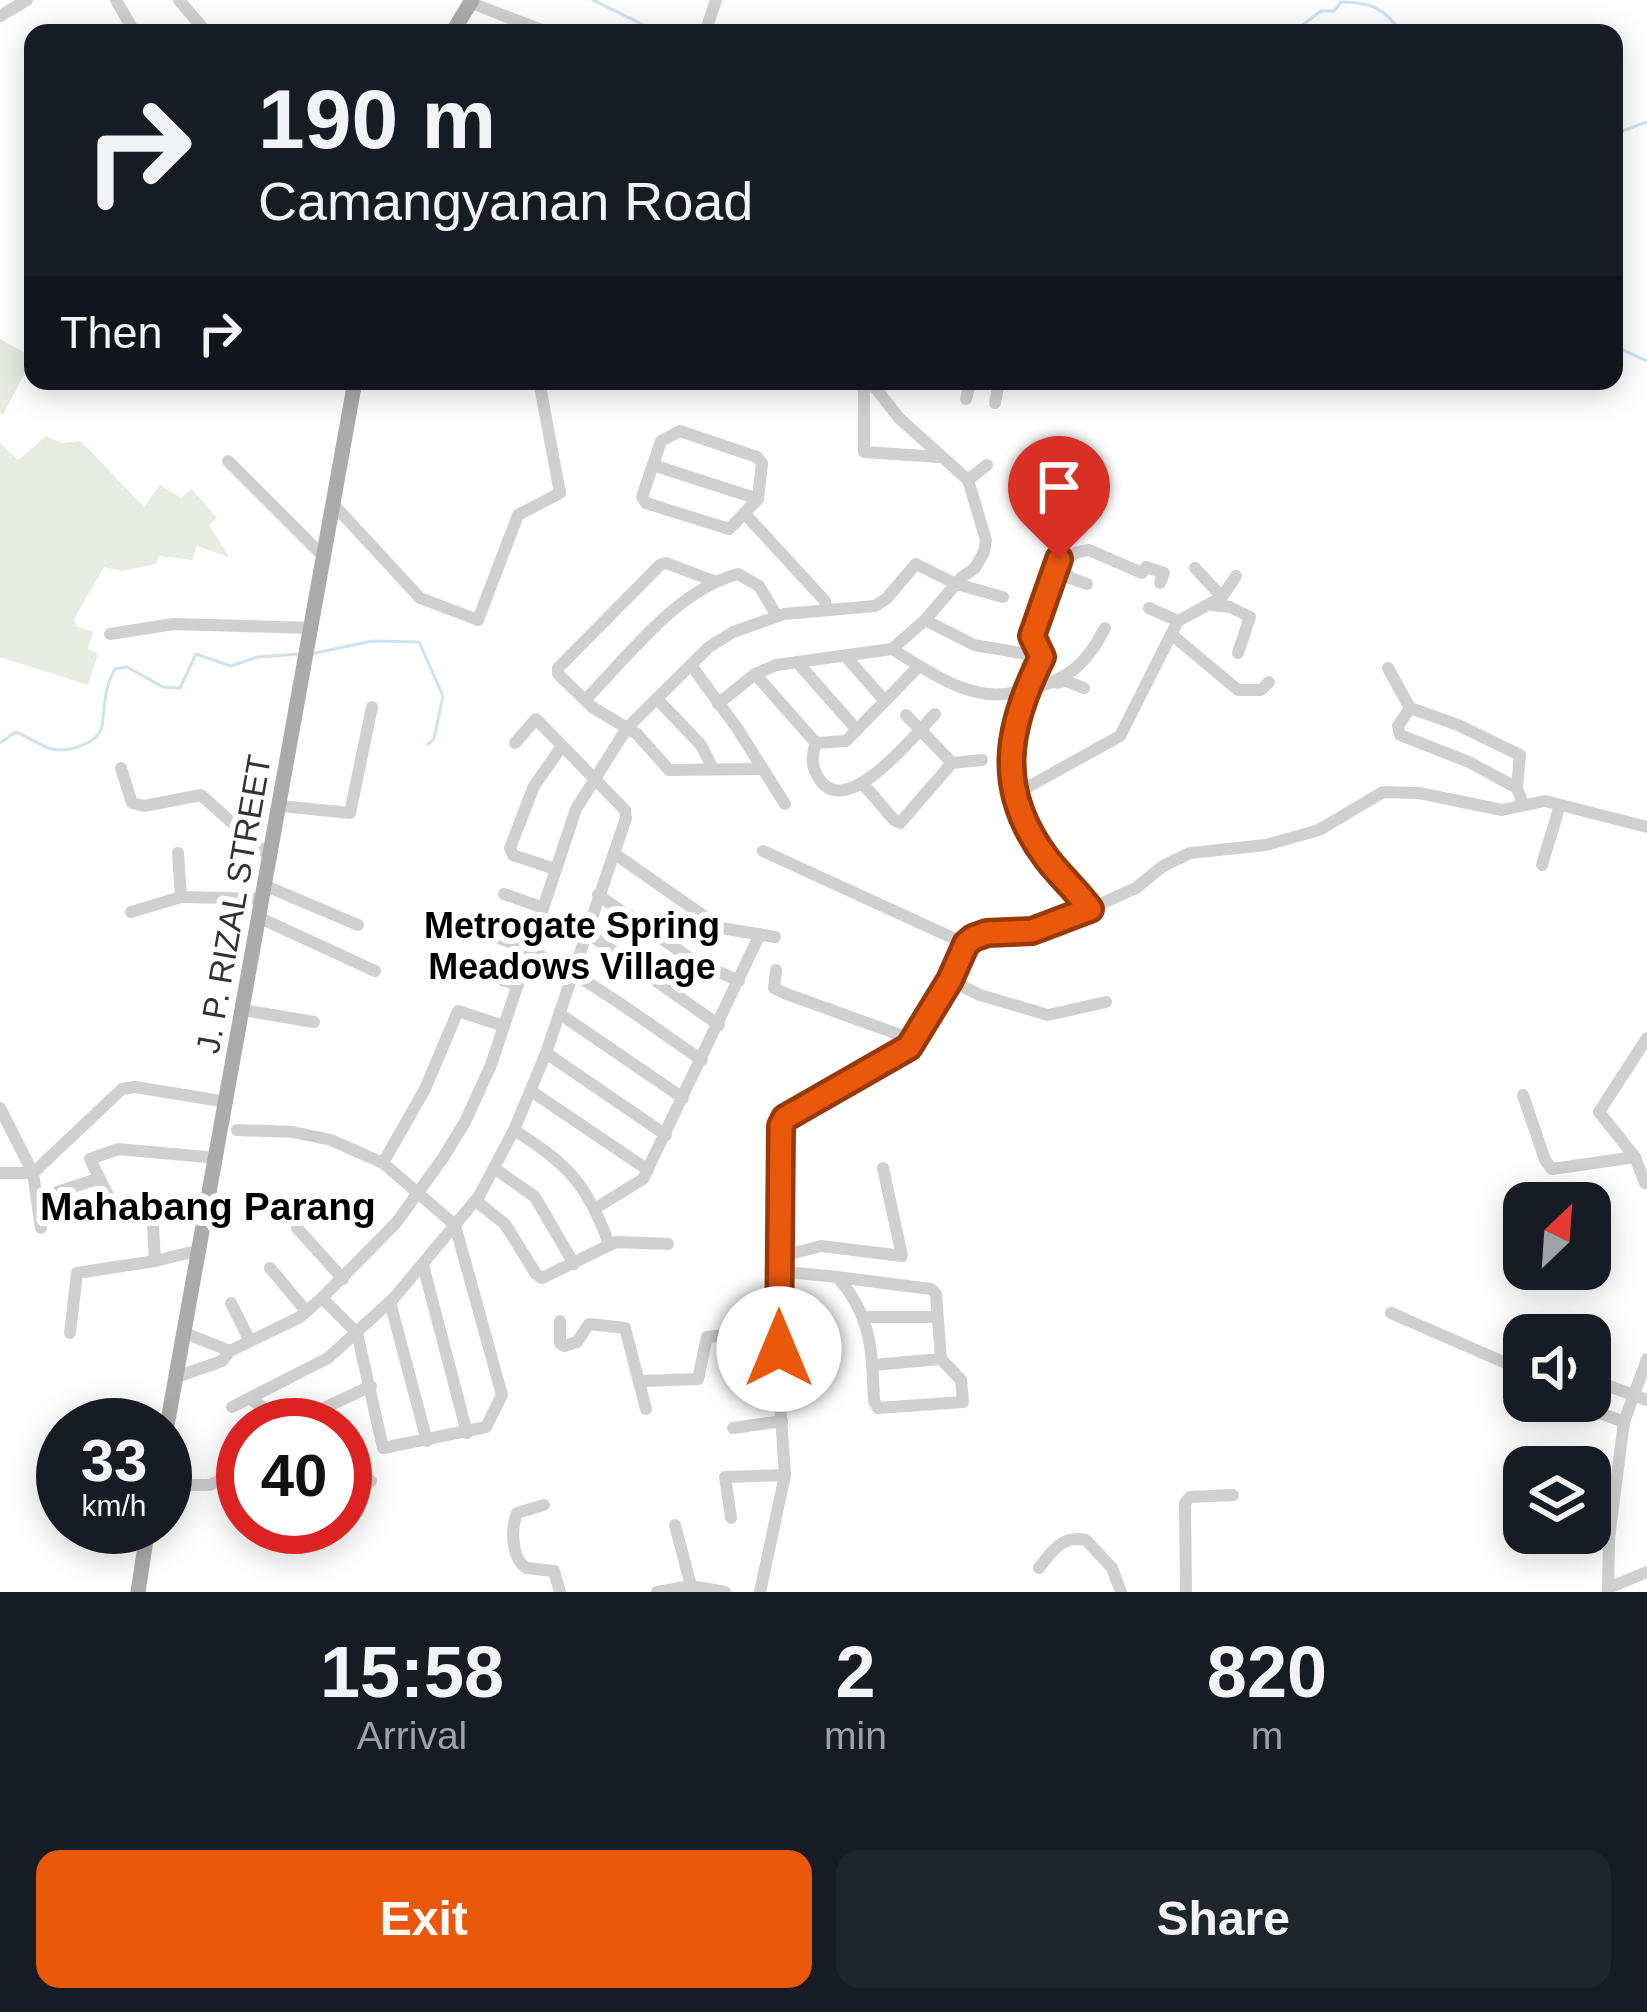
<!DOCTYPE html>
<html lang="en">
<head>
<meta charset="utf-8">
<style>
	:root { --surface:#171b24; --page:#20242c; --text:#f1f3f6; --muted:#9ea1a6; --accent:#ea580c }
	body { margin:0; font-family:Helvetica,sans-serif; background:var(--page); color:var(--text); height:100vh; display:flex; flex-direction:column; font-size:45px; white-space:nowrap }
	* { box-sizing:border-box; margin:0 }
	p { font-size:39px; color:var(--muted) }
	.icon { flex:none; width:66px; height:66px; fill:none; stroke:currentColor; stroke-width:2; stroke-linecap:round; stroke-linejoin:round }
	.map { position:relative; height:1592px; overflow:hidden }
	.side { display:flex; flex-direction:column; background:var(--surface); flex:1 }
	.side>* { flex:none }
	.banner { position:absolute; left:24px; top:24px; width:1599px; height:366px; border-radius:24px; box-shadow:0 6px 30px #0003; background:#171b24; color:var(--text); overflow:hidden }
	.needle { width:78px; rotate:25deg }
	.tools { position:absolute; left:1503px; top:1182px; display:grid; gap:24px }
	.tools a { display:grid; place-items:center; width:108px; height:108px; border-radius:24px; background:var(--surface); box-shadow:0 6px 30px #0003; font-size:60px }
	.speed { position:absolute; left:36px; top:1398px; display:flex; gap:24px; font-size:60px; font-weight:700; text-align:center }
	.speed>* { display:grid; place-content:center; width:156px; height:156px; border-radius:50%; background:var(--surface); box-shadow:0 6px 30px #0003; line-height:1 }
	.speed small { font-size:30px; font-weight:400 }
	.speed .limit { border:18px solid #d22; background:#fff; color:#111 }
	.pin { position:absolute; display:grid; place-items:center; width:102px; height:102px; color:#fff; margin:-123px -51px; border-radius:50% 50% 50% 0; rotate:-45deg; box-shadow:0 0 12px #0007 }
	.pin .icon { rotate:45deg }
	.me { position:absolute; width:132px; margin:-66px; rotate:0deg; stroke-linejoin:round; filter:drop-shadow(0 0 9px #0008) }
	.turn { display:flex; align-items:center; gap:42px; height:252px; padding:0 36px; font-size:54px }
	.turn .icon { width:156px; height:156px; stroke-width:2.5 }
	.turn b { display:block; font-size:84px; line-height:102px }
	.then { display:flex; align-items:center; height:114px; padding:0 36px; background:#0003; gap:24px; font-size:45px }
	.eta { display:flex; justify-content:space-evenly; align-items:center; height:204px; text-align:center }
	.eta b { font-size:72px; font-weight:700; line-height:84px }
	.cta { display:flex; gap:24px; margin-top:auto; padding:24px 36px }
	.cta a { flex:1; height:138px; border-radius:24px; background:var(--accent); color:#fff; font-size:48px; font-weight:700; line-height:138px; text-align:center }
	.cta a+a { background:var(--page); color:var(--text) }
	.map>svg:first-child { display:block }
	.green { fill:#e6ecdf }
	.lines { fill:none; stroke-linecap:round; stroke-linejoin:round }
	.stream { stroke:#cfe2ee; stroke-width:3 }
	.minor { stroke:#d0d0d0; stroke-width:12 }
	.major { stroke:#ababab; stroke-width:15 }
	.route-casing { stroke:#983908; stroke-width:30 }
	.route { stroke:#ea580c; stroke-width:21 }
	.labels { text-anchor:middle; stroke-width:12; stroke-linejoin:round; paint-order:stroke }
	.street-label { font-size:33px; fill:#333; stroke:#fff }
	.neighbourhood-label { font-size:36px; font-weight:bold; fill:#000; stroke:#fff }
	.quarter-label { font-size:39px; font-weight:bold; fill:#000; stroke:#fff }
</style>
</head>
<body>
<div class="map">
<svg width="1647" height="1592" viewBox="0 0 1647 1592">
	<rect width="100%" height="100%" fill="#fff"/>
	<g class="green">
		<path d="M0,339L33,357L3,415L0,413Z"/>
		<path d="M46,436L62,443L81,441L144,507L160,485L181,498L192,489L217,518L209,525L229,557L197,546L192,560L159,556L156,564L122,571L104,567L74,619L76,626L93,632L88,649L98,653L88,685L0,657V443L18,460Z"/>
	</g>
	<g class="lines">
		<g class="stream">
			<path d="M593,0L660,33"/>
			<path d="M1292,33L1321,11H1334L1341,2C1372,2 1384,8 1402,33"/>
			<path d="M1614,134L1647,122"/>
			<path d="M1614,346L1647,361"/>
			<path d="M311,654L372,641L419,642L443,696L434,739L428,744"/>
			<path d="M0,743L16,732C27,736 40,746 52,749C68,753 99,743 102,726C105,705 104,688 115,669L127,667L163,687L180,688L196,654L231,666L257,657L301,654"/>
		</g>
		<g class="minor">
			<path d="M116,0L135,33"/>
			<path d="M179,0L207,33"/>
			<path d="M471,3L550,33"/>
			<path d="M0,16L27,0"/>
			<path d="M705,33L716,0"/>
			<path d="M864,381V452L940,457"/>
			<path d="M966,399L971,381"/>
			<path d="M995,403L999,381"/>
			<path d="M680,431L757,457L762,463L758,499L729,529L646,503L642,497L661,441Z"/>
			<path d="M228,461L325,558"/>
			<path d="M653,465L758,499"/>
			<path d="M968,480L987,465"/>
			<path d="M334,505L420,598L478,620L518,515L560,493L539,381"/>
			<path d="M745,514L825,601L826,610"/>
			<path d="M1059,562L1070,578L1087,584"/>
			<path d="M1195,568L1222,597"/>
			<path d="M714,581L666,563L660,565L558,668V674L592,707L637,734L669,770L763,769"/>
			<path d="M1212,605L1230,607L1250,617L1238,653"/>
			<path d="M1149,608L1178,621L1222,597L1236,576"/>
			<path d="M110,634L174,624L312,628"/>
			<path d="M1171,634L1238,690H1261L1269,682"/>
			<path d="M892,649C926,670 975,706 1018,691L1030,660L1027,654L974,645L925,620"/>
			<path d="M847,658L885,701"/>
			<path d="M797,662L857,730"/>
			<path d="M691,665L737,728L785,804"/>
			<path d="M1388,668L1410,708L1458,725L1520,755L1517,788L1523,804"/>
			<path d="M755,674L816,743L846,741L919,666"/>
			<path d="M1057,683L1066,681L1084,688"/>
			<path d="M1028,689C1067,681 1087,664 1105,628"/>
			<path d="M657,699L701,745L713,769"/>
			<path d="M585,700C630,655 675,591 738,574L759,586L777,616"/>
			<path d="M718,704L755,674L776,665L892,649L925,620L962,577L975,568L984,552L986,540L968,480L899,418L870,381"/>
			<path d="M1410,708L1398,726L1400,735L1469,762L1517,788"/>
			<path d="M906,715L952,763"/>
			<path d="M816,743C811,758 811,767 820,780C848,820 915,734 935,714"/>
			<path d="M121,768L132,803L144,806L201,795L271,858"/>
			<path d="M864,785L894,820L900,823L952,763L982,760"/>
			<path d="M1017,793C1001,746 1020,700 1042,657L1032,643V636C1040,604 1050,553 1089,550L1142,573L1146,567L1164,573L1160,583"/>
			<path d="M281,806L350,813L372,707"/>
			<path d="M763,851L966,944"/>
			<path d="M178,853L181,897L263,899"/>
			<path d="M615,854L721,928L775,937"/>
			<path d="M1542,865L1560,805"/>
			<path d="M555,869L513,855L510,848L534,786L562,746"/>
			<path d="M266,886L358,925"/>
			<path d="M504,894L541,907"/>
			<path d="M598,895L693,960L739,981"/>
			<path d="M1089,909L1042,852L1017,793L1120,736L1178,621"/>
			<path d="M131,912L181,897"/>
			<path d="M260,918L375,971"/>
			<path d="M586,932L719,1025"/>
			<path d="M490,935C567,960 635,1015 702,1060"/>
			<path d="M776,970L774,988L784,993L914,1040"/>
			<path d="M473,971L518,985"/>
			<path d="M949,980L980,995L1048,1015L1106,1002"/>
			<path d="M243,1010L314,1022"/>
			<path d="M560,1014L683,1098"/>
			<path d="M546,1053L666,1135"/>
			<path d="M531,1091L648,1170"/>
			<path d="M1523,1095L1545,1160L1552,1169L1635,1157L1645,1183"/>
			<path d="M0,1108L33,1173L41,1228"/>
			<path d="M237,1130L293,1132L331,1140L383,1163L455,1225L502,1395L486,1427L383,1448L357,1333L322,1298"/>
			<path d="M514,1130C567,1164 587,1183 609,1244"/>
			<path d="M1635,1157L1599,1112L1647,1038"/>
			<path d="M383,1163L425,1089L458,1011L504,1026"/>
			<path d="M494,1168L535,1197L574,1264"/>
			<path d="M0,1173H33L122,1089L135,1087L227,1102"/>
			<path d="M39,1198L97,1179"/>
			<path d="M476,1201L505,1224L536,1274L542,1278L616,1242L668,1244"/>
			<path d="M596,1208L643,1179L760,934"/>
			<path d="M115,1210L152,1208L155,1261L200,1250"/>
			<path d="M118,1216L90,1159L118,1149L217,1158"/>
			<path d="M297,1228L343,1279"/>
			<path d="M779,1257L821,1246L902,1256L883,1168"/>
			<path d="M423,1265L467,1433"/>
			<path d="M270,1268L306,1311"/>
			<path d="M779,1276L797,1273L837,1277C872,1315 872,1352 874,1401L878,1408L963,1402L961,1380L941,1359L936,1294L931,1289L837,1277"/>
			<path d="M390,1302L427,1441"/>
			<path d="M231,1303L250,1341"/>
			<path d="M1391,1313L1524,1371"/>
			<path d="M863,1317H937"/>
			<path d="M560,1321V1343L564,1346L577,1342L589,1324L625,1328L646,1409"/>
			<path d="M70,1333L77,1273L155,1261"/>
			<path d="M185,1333L230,1351"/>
			<path d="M872,1365L941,1359"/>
			<path d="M177,1377L222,1361L230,1351L300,1317L322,1298L396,1223L443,1158L465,1122L491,1065L576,809L627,728L709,647L733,632L784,614L875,606L886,599L916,564L956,584L1003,597"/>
			<path d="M1590,1379L1647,1400"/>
			<path d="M641,1381L698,1379L707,1337L745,1333L781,1324"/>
			<path d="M250,1399L290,1424L371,1386"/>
			<path d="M1567,1401L1624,1422"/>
			<path d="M232,1407L328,1358L394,1298L479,1196L514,1130L546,1053L626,818L625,810L536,719L515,743"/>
			<path d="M733,1428L782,1421"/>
			<path d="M345,1478L371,1481"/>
			<path d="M165,1485H210L243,1468"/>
			<path d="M544,1505L517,1513C511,1529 511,1557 526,1568L554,1571L560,1592"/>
			<path d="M731,1518L725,1477L785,1475"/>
			<path d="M675,1525L691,1586"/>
			<path d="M1039,1568C1052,1551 1062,1535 1086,1540L1112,1568L1121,1592"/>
			<path d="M1608,1588L1647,1572"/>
			<path d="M657,1592L691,1586L725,1592"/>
			<path d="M760,1592L785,1475L778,1375L781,1126L794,1111L909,1047L966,944L973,938L987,933L1032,931L1087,910L1136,888L1163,866L1190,853L1266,845L1319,830L1383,792L1419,793L1502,810L1545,801L1647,827"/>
			<path d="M1186,1592L1185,1503L1190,1497L1233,1495"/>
			<path d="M1608,1592L1609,1538L1624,1422L1647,1359"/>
		</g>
		<g class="major">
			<path d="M452,33L472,0"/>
			<path d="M165,1437L355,381"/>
			<path d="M138,1592L148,1527"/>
		</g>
	</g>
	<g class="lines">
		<g class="route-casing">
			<path id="route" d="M779,1349L781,1126L785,1118L909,1047L950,980L966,944L973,938L987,933L1032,931L1090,909C1077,891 1060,876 1047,859C995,790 1006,729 1042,657L1032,636L1059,559"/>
		</g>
		<use href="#route" class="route"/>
	</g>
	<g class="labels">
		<g class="street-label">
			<text transform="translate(233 904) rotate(-80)" y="12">J. P. RIZAL STREET</text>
		</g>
		<g class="neighbourhood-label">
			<text x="572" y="938">Metrogate Spring<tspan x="572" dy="41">Meadows Village</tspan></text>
		</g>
		<g class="quarter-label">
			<text x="208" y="1220">Mahabang Parang</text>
		</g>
	</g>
</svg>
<div class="tools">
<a><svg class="needle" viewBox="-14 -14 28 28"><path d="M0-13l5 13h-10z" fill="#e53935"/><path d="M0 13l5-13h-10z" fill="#9ea1a6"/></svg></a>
<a><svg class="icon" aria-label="sound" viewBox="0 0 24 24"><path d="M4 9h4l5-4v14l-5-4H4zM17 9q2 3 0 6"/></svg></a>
<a><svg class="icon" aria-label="layers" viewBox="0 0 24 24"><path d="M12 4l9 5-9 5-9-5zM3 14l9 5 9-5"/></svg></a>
</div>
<div class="speed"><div>33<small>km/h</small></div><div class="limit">40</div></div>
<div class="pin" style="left:1059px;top:559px;background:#d93025"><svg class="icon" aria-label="arrive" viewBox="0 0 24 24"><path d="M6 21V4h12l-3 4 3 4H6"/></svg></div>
<svg class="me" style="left:779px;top:1349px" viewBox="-20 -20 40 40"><circle r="19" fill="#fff"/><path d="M0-13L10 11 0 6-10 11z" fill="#ea580c"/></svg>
<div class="banner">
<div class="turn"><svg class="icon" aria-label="right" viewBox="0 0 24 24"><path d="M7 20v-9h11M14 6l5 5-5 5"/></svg><div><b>190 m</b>Camangyanan Road</div></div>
<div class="then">Then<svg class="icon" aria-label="right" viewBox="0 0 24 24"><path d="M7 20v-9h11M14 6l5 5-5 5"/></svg></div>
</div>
</div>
<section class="side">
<div class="eta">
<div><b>15:58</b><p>Arrival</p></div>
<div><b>2</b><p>min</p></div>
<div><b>820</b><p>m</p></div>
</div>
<div class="cta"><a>Exit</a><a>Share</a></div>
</section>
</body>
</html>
